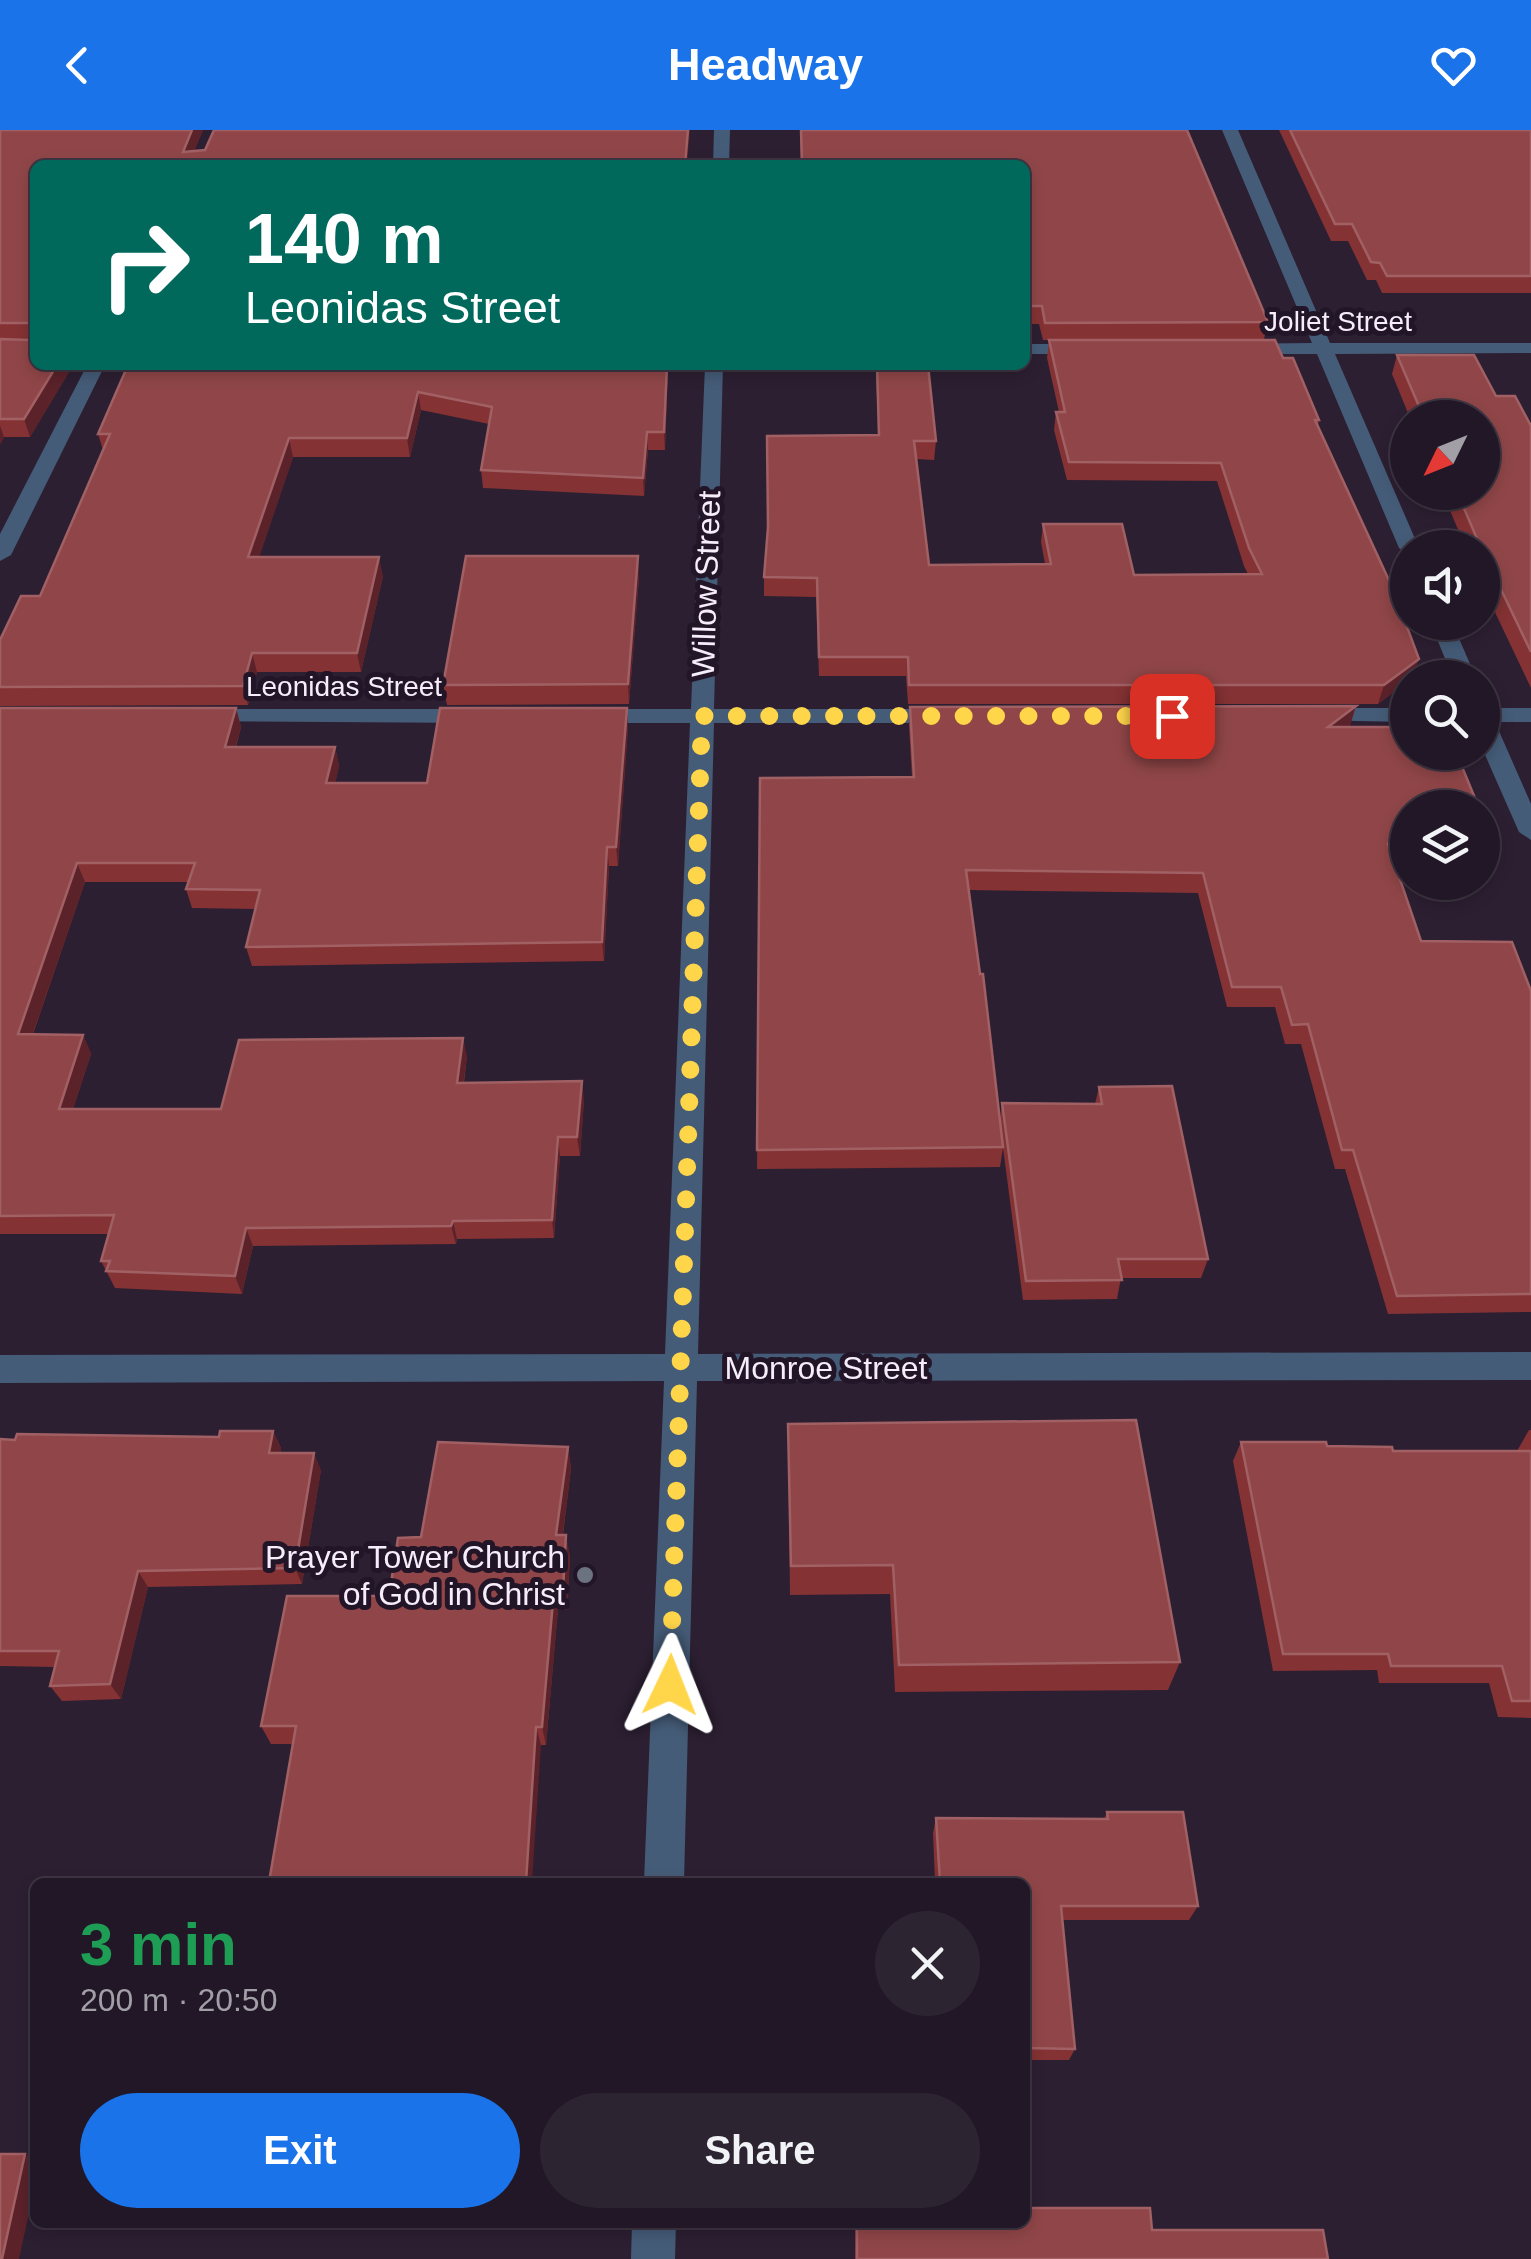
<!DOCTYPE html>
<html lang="en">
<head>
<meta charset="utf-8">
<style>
	:root { --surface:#211726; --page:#2d2432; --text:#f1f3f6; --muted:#a29fa7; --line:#3e3643; --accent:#1a73e8 }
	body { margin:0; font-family:Arial,sans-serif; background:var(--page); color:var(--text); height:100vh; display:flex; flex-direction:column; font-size:38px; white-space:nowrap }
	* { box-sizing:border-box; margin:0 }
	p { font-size:32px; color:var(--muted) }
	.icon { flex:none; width:55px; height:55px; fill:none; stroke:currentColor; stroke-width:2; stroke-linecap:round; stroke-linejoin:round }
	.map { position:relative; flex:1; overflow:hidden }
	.side { position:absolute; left:30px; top:1748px; width:1000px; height:350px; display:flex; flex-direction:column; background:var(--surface); border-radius:15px; box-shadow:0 5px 15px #0003,0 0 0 2px var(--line) }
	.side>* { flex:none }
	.hud { position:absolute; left:30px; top:30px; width:1000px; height:210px; border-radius:15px; box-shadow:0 5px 15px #0003,0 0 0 2px var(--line); background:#00695c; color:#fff; overflow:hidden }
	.needle { width:65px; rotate:227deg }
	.fabs { position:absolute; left:1390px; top:270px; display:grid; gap:20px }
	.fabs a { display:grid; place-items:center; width:110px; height:110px; border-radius:50%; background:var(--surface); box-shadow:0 5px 15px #0003,0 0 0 2px var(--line); font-size:50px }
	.pin { position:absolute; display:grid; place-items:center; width:85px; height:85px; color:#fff; margin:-42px; border-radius:20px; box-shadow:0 5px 15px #0006 }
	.me { position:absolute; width:110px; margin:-55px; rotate:2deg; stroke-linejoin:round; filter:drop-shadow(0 0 8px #0008) }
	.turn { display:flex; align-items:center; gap:35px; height:210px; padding:0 50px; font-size:45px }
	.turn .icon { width:130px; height:130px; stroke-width:2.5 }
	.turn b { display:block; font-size:70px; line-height:85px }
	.round { display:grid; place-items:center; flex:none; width:105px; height:105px; border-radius:52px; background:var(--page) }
	.overview { display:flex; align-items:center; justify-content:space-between; height:170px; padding:0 50px }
	h1 { font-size:60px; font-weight:800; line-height:75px; color:#1e9e55 }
	.cta { display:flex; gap:20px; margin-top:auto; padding:20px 50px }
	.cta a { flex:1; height:115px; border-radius:60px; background:var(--accent); color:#fff; font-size:40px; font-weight:800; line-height:115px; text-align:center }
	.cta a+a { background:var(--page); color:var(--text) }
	header { display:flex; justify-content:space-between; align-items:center; height:130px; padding:0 50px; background:var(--accent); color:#fff; font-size:45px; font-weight:800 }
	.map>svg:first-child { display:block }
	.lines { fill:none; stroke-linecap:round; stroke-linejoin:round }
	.street { fill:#455c78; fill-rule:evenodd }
	.wall { fill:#843233 }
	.shaded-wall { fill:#5b222a }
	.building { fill:#904648; stroke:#a06064; stroke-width:2.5 }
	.route { stroke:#ffd54a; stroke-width:18; stroke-dasharray:0 32.4 }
	.worship-dot { fill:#6b7280; stroke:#221528; stroke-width:4 }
	.labels { text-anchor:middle; stroke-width:10; stroke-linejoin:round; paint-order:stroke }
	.far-street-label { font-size:28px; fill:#f6edfa; stroke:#221528 }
	.street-label { font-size:32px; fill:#f6edfa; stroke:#221528 }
	.poi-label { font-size:32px; fill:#f6edfa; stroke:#221528; text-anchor:end }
</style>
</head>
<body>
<header><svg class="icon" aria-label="back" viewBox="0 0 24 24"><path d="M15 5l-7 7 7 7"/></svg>Headway<svg class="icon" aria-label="heart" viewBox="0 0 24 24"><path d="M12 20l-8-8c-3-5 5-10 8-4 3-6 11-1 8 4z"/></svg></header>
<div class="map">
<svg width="1531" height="2129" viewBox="0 0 1531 2129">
	<rect width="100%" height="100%" fill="#2c1f32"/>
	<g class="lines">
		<g class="street">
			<path d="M714,0H730L729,35H713Z"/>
			<path d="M1222,0H1238L1330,213H1531V223L1335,224L1419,418H1408V424L1399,418L1317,224H1239L1230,219L1239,214L1312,213Z"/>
			<path d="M1025,214H1088L1097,219L1088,224H1025Z"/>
			<path d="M87,235H105L11,425L0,431V404Z"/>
			<path d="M705,235H723L714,579H947L959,586L947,593H714L698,1224L1531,1222V1250L697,1251L684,1752H644L664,1251L0,1253V1225L665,1224L690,593H588L576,586L588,579H691Z"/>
			<path d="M1430,492H1452L1476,548H1453Z"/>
			<path d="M1313,578H1408V592L1305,590L1301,585Z"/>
			<path d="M1482,578H1531V592H1495L1531,674V710L1519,702L1482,618Z"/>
			<path d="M198,579H477L489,586L477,593L190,591L186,586L190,581Z"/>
			<path d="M632,2092H676L675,2129H631Z"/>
		</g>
	</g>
	<g class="wall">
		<path d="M0,0H203L194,21L690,0L35,35V235H73L30,307H4L0,314Z"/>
		<path d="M800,0H1187L1268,192L1264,209L1283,228L1319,290L1318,296L1413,547L1378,574H908L906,546H819L816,467L764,466V447L878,305L876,235H928L936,311L934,330L916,329L929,435L1045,434L1041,412L1043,394L1134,445L1248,444L1244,436L1217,351L1067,350L1054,300L1056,282H1059L1047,228L1049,210H1043L1039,194H1025V35H801Z"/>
		<path d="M1279,0H1531V163H1382L1376,150H1367L1348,111H1331Z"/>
		<path d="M1397,225L1496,266L1531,296V558L1482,455V418H1466L1442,362H1482V288H1410L1392,244Z"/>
		<path d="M128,235H668L665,320H648L644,366L483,358L481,340L489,294L421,280L410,327H293L259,427L383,446L361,542H257L248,575L0,576V510L40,466L103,320L98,304Z"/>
		<path d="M639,446L629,574L447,575L443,555Z"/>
		<path d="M910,577L1350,596L1348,597L1408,678V734H1395L1421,811L1531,861V1182L1388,1184L1345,1039H1335L1301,914H1285L1275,877H1227L1198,763L968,760L1000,990L1002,973L1095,974L1099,957L1208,1129L1201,1148H1121L1117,1169L1023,1170L1003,1018L1000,1037L757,1039L760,648L912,647L909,596Z"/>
		<path d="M0,578H236L241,597L236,617H335L339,636L335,653H427L628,597L618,736H609L604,831L252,836L246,817L255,779L192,778L186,759L188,752H85L33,904L83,905L91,924L73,979H221L467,926L464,953L584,970L580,1026H560L554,1108L457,1109L456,1114L253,1116L242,1164L115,1158L101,1131L109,1104H0Z"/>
		<path d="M1482,687L1494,713L1485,733H1482Z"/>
		<path d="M788,1294L1180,1532L1168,1560L895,1562L890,1464L790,1465Z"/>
		<path d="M1529,1300H1531V1588L1498,1587L1489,1553H1379L1377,1540L1273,1541L1233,1331L1241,1312L1393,1321H1517Z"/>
		<path d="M273,1301L281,1318L280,1323L321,1340L302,1454L148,1457L121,1569L62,1571L50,1556L55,1537L0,1536V1309L219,1307Z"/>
		<path d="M568,1317L571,1338L563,1405L570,1426L567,1480L558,1479L546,1615L271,1614L261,1596L389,1466L421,1407Z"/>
		<path d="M1107,1682L1198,1776L1189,1790H1062L1075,1919L1069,1930H1025V1752H935L933,1703L936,1688L1104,1689Z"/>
		<path d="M855,2092H1025L1152,2100L1328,2129H855Z"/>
	</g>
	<g class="shaded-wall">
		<path d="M192,0H203L188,35L183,22Z"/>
		<path d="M688,0H690L687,35H685Z"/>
		<path d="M57,235H73L30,307L24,289Z"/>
		<path d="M667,235L668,238L665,320L664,302Z"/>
		<path d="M418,262L421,280L410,327L407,308Z"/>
		<path d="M0,296L4,307L0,314Z"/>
		<path d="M647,302L648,320L644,366L643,348Z"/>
		<path d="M289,308L293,327L253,446L248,427Z"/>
		<path d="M638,426L639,446L629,574L628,554Z"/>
		<path d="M379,427L383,446L361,542L357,523Z"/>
		<path d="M252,523L257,542L248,575L243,556Z"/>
		<path d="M1419,529L1413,547L1408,548V551L1378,574L1384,555Z"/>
		<path d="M1356,576L1350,596L1322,617L1328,597Z"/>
		<path d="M236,578L241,597L230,636L225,617Z"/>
		<path d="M627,578L628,597L618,736L616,717Z"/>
		<path d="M335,617L339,636L331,672L326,653Z"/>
		<path d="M607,717L609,736L604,831L602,812Z"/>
		<path d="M77,733L85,752L26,923L18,904Z"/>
		<path d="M83,905L91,924L67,997L59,979Z"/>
		<path d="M463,908L467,926L461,971L457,953Z"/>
		<path d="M582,951L584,970L580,1026L577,1007Z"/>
		<path d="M558,1007L560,1026L554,1108L552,1090Z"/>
		<path d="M453,1091L457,1109L456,1114L451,1096Z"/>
		<path d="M246,1098L253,1116L242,1164L235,1146Z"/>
		<path d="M273,1301L281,1318L276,1341L269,1323Z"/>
		<path d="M568,1317L571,1338L560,1426L556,1405Z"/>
		<path d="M314,1323L321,1340L302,1454L295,1438Z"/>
		<path d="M566,1405L570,1426L567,1480L563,1460Z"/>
		<path d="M138,1441L148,1457L121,1569L110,1554Z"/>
		<path d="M554,1460L558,1479L546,1615L542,1597Z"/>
		<path d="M536,1597L541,1615L532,1752H526Z"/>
		<path d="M25,2024L35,2030V2055L19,2129H2Z"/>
	</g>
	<g class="building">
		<path d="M0,0H192L183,22L205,20L214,0H688L685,35H35V235H57L24,289H0V209L29,210L33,196L29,193H0Z"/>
		<path d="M801,0H1187L1268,192L1045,193L1042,176H1025V35H802Z"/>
		<path d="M1290,0H1531V146H1387L1380,133L1371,132L1352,94H1335Z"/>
		<path d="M1049,210H1275L1283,228H1293L1319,290H1315L1393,459L1419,529L1384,555H909L908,527H819L817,448L764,447L768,397L767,306L879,305L877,235H928L936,311H914L929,435L1051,434L1043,394H1122L1134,445L1262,444L1249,418L1221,333L1069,332L1056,282H1065Z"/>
		<path d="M1397,225H1474L1496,266H1515L1531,296V522L1485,426L1482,418H1481L1457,362H1482V288H1424Z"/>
		<path d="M128,235H667L664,302H647L643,348L481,340L492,277L418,262L407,308H289L248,427H379L357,523H252L243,556L0,557V510L21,466H40L110,304H98Z"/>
		<path d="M466,426H638L628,554L443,555Z"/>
		<path d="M1356,576L1328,597H1408V622H1456L1479,678H1408V714H1388L1421,811L1512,812L1531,861V1164L1397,1166L1353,1020H1342L1308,894L1292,895L1281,857H1232L1203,743L966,740L980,844H983L1003,1017L757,1020L760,648L914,647L910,577Z"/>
		<path d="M0,578H236L225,617H335L326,653H427L440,578H627L616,717H607L602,812L246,817L260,760L186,759L195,733H77L18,904L83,905L59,979H221L239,910L463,908L457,953L582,951L577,1007H558L552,1090L453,1091L451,1096L246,1098L235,1146L106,1141L110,1131H101L114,1085L0,1086Z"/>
		<path d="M1482,687L1494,713H1482Z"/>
		<path d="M1172,956L1208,1129H1118L1122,1150L1026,1151L1002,973L1102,974L1099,957Z"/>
		<path d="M1136,1290L1180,1532L899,1535L893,1435L791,1436L788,1294Z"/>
		<path d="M220,1301H273L269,1323H314L295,1438L138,1441L110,1554L50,1556L59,1521H0V1309L15,1310L17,1304L219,1307Z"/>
		<path d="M438,1312L568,1317L556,1405H566L563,1460H554L542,1597H536L526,1752H269L296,1596H261L287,1466H389L398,1408L421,1407Z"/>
		<path d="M1241,1312H1326L1327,1316L1392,1317L1393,1321H1531V1571H1512L1502,1536H1391L1388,1524H1283Z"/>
		<path d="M1107,1682H1183L1198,1776H1061L1075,1919L1025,1918V1752H940L936,1688L1108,1689Z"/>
		<path d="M0,2024H25L2,2129H0Z"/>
		<path d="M1025,2078H1150L1152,2100H1323L1328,2129H857V2092H1025Z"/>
	</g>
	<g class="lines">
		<path class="route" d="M670,1555L702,586H1172"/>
	</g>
	<circle class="worship-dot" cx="585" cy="1445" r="10"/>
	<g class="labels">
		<g class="far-street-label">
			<text x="1338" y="201">Joliet Street</text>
			<text x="344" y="566">Leonidas Street</text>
		</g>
		<g class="street-label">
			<text transform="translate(706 454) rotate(-88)" y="11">Willow Street</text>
			<text x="826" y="1249">Monroe Street</text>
		</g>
		<g class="poi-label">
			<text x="565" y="1438">Prayer Tower Church<tspan x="565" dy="37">of God in Christ</tspan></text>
		</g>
	</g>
</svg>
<div class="fabs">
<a><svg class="needle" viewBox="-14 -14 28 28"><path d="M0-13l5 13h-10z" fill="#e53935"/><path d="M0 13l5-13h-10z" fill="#a29fa7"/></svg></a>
<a><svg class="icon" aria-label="sound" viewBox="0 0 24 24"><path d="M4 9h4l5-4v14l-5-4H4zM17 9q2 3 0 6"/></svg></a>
<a><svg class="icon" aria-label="search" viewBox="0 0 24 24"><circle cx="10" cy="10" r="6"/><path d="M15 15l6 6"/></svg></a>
<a><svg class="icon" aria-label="layers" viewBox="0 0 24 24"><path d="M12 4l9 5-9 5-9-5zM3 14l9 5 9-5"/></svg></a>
</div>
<div class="pin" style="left:1172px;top:586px;background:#d93025"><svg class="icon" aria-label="arrive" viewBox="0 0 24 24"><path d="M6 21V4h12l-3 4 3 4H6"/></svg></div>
<svg class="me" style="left:670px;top:1555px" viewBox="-20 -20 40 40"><path d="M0-17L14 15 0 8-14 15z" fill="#ffd54a" stroke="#fff" stroke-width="4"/></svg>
<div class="hud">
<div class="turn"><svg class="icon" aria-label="right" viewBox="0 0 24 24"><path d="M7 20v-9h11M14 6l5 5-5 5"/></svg><div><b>140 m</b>Leonidas Street</div></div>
</div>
<section class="side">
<div class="overview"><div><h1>3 min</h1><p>200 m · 20:50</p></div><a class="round"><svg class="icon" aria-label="close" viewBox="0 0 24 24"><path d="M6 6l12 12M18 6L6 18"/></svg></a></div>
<div class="cta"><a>Exit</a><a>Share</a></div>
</section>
</div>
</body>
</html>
